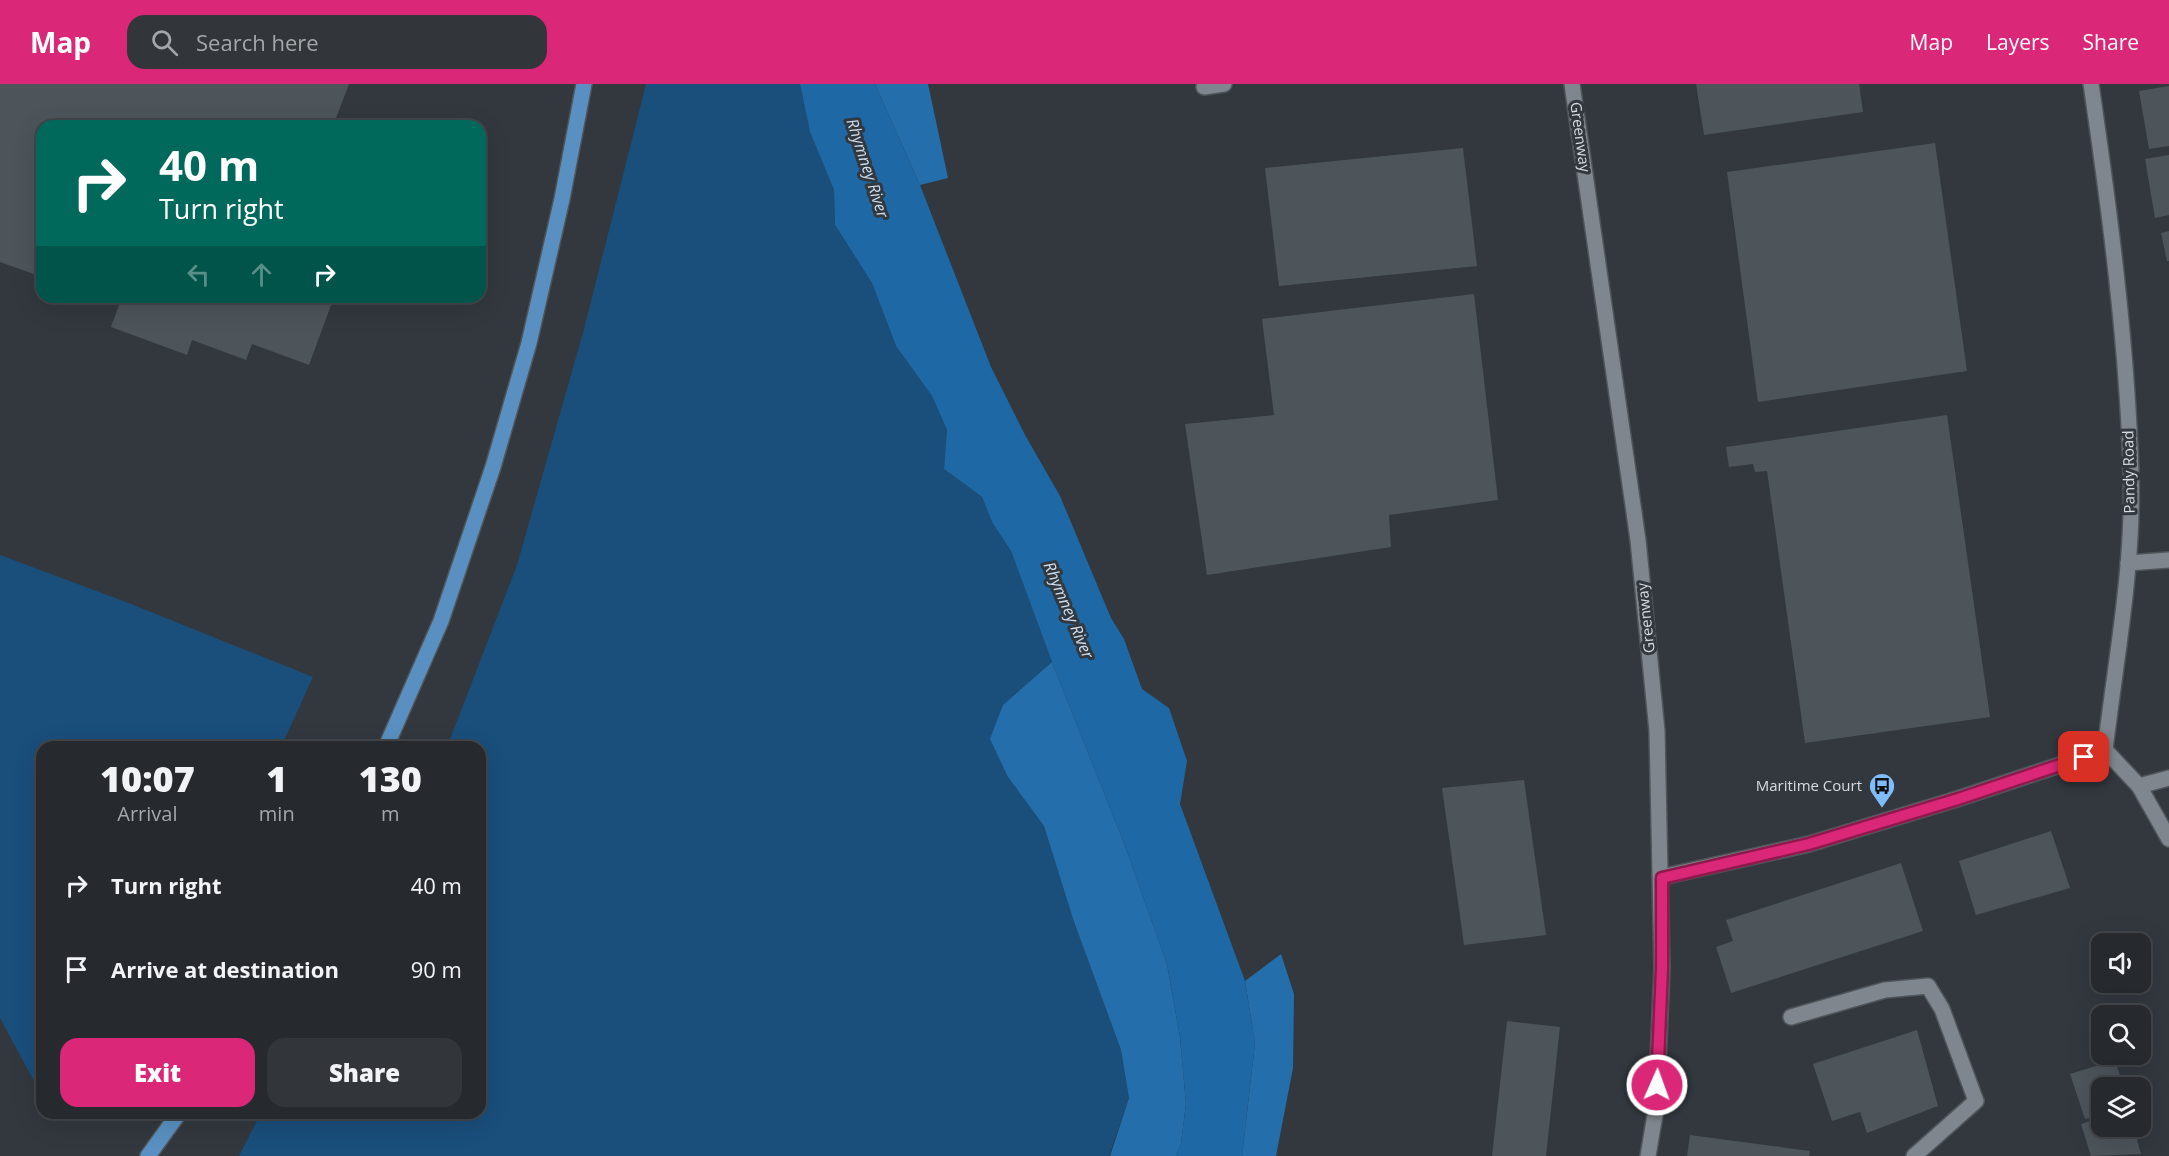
<!DOCTYPE html>
<html lang="en">
<head>
<meta charset="utf-8">
<style>
	:root { --surface:#262a2e; --page:#32363a; --text:#f1f3f6; --muted:#a4a7aa; --line:#42464a; --accent:#db2777 }
	body { margin:0; font-family:"Open Sans",sans-serif; background:var(--page); color:var(--text); height:100vh; display:flex; flex-direction:column; font-size:22px; white-space:nowrap }
	* { box-sizing:border-box; margin:0 }
	p { font-size:20px; color:var(--muted) }
	.icon { flex:none; width:33px; height:33px; fill:none; stroke:currentColor; stroke-width:2; stroke-linecap:round; stroke-linejoin:round }
	.map { position:relative; flex:1; overflow:hidden }
	.details { position:absolute; left:36px; top:657px; width:450px; height:378px; display:flex; flex-direction:column; background:var(--surface); border-radius:18px; box-shadow:0 6px 24px #0002,0 0 0 2px var(--line) }
	.details>* { flex:none }
	.top-card { position:absolute; left:36px; top:36px; width:450px; height:183px; border-radius:18px; box-shadow:0 6px 24px #0002,0 0 0 2px var(--line); background:#00695c; color:#fff; overflow:hidden }
	.tools { position:absolute; left:2091px; top:849px; display:grid; gap:12px }
	.tools a { display:grid; place-items:center; width:60px; height:60px; border-radius:12px; background:var(--surface); box-shadow:0 6px 24px #0002,0 0 0 2px var(--line); font-size:30px }
	.pin { position:absolute; display:grid; place-items:center; width:51px; height:51px; color:#fff; margin:-26px; border-radius:12px; box-shadow:0 3px 9px #0006 }
	.me { position:absolute; width:66px; margin:-33px; rotate:2deg; stroke-linejoin:round; filter:drop-shadow(0 0 4px #0008) }
	.turn { display:flex; align-items:center; gap:21px; height:126px; padding:0 24px; font-size:27px }
	.turn .icon { width:78px; height:78px; stroke-width:2.5 }
	.turn b { display:block; font-size:42px; line-height:51px }
	.lanes { display:flex; align-items:center; height:57px; padding:0 24px; background:#0003; justify-content:center; gap:30px; direction:ltr }
	.lanes .off { opacity:.35 }
	.eta { display:flex; justify-content:space-evenly; align-items:center; height:102px; text-align:center }
	.eta b { font-size:36px; font-weight:800; line-height:42px }
	.button { display:flex; gap:12px; margin-top:auto; padding:12px 24px }
	.button a { flex:1; height:69px; border-radius:18px; background:var(--accent); color:#fff; font-size:24px; font-weight:800; line-height:69px; text-align:center }
	.button a+a { background:var(--page); color:var(--text) }
	ul { padding:0; list-style:none }
	li { display:flex; align-items:center; gap:18px; height:84px; padding:0 24px }
	li div { flex:1 }
	li b { display:block; font-size:22px }
	li em { font-style:normal }
	header { display:flex; align-items:center; gap:36px; box-sizing:border-box; height:84px; padding:0 30px; background:var(--accent); color:#fff }
	header strong { font-size:28px }
	nav { display:flex; gap:33px; margin-inline-start:auto; font-size:21px }
	.search { width:420px; height:54px; background:var(--page); display:flex; align-items:center; gap:15px; box-sizing:border-box; padding:0 21px; border-radius:18px; color:var(--muted); font-size:22px }
	.map>svg:first-child { display:block }
	.green { fill:#1a4e7b }
	.forest { fill:#246eac }
	.water { fill:#1d68a5 }
	.building { fill:#4d545a }
	.lines { fill:none; stroke-linecap:round; stroke-linejoin:round }
	.lane-casing { stroke:#4f5559; stroke-width:18 }
	.street-casing { stroke:#4f5559; stroke-width:18 }
	.primary-casing { stroke:#4f5559; stroke-width:18 }
	.lane { stroke:#7f868d; stroke-width:15 }
	.street { stroke:#7f868d; stroke-width:15 }
	.primary { stroke:#5990c1; stroke-width:15 }
	.route-casing { stroke:#8e194d; stroke-width:15 }
	.route { stroke:#db2777; stroke-width:10 }
	.labels { text-anchor:middle; stroke-width:6; stroke-linejoin:round; paint-order:stroke }
	.street-label { font-size:15px; fill:#d8dce0; stroke:#32383e }
	.poi-label { font-size:15px; fill:#d8dce0; stroke:#32383e; text-anchor:end }
	.water-label { font-size:16px; font-style:italic; fill:#cedff0; stroke:#32383e }
</style>
</head>
<body>
<header>
<strong>Map</strong>
<div class="search"><svg class="icon" aria-label="search" viewBox="0 0 24 24"><circle cx="10" cy="10" r="6"/><path d="M15 15l6 6"/></svg>Search here</div>
<nav><a>Map</a><a>Layers</a><a>Share</a></nav>
</header>
<div class="map">
<svg width="2169" height="1072" viewBox="0 0 2169 1072">
	<rect width="100%" height="100%" fill="#32383e"/>
	<g class="green">
		<path d="M646,0H800L810,48L834,106L835,141L872,199L896,262L932,312L947,346L944,385L982,413L992,438L1011,467L1052,578L1003,621L1008,693L1044,742L1073,835L1121,966L1129,1014L1109,1072H239L261,1029H480V663H447L517,481L584,245Z"/>
		<path d="M0,471L126,518L313,593L281,663H42V1012L0,934Z"/>
	</g>
	<g class="forest">
		<path d="M875,0H928L948,94L920,101Z"/>
		<path d="M1052,578L1124,759L1167,880L1180,953L1186,1020L1181,1060L1176,1072H1110L1129,1014L1121,966L1073,835L1044,742L1008,693L990,655L1003,621Z"/>
		<path d="M1281,870L1294,910L1293,984L1276,1072H1242L1255,959L1245,897Z"/>
	</g>
	<path class="water" d="M800,0H875L920,101L991,283L1025,351L1060,412L1111,534L1124,555L1142,605L1169,624L1187,677L1180,720L1245,897L1255,959L1242,1072H1176L1181,1060L1186,1020L1180,953L1167,880L1124,759L1052,578L1011,467L992,438L982,413L944,385L947,346L932,312L896,262L872,199L835,141L834,106L810,48Z"/>
	<g class="building">
		<path d="M0,0H349L333,42H42V193L0,178Z"/>
		<path d="M1696,0H1859L1863,28L1704,51Z"/>
		<path d="M2169,2V62L2149,65L2139,7Z"/>
		<path d="M1935,59L1967,287L1758,318L1727,88Z"/>
		<path d="M1463,64L1477,182L1279,202L1265,84Z"/>
		<path d="M2169,71V131L2155,134L2145,75Z"/>
		<path d="M2169,147V177H2167L2161,149Z"/>
		<path d="M1474,210L1498,416L1389,431L1391,463L1207,491L1185,340L1274,331L1262,235Z"/>
		<path d="M96,213H334L309,281L252,260L246,276L192,256L187,271L111,243L119,221Z"/>
		<path d="M1947,331L1990,633L1805,659L1767,387L1755,388L1753,380L1729,383L1726,363Z"/>
		<path d="M1524,696L1546,851L1464,861L1442,704Z"/>
		<path d="M2051,747L2070,804L1976,831L1959,777Z"/>
		<path d="M1901,779L1923,847L1731,909L1716,863L1733,857L1726,836Z"/>
		<path d="M1507,937L1560,943L1546,1072H1492Z"/>
		<path d="M1917,946L1938,1022L1867,1049L1860,1028L1832,1037L1813,980Z"/>
		<path d="M2115,976L2124,1004H2102V1030L2085,1035L2070,990Z"/>
		<path d="M2102,1033V1042H2133L2141,1070L2091,1072L2081,1040Z"/>
		<path d="M1690,1051L1810,1067L1809,1072H1687Z"/>
	</g>
	<g class="lines">
		<g class="lane-casing">
			<g id="lane">
				<path d="M1204,3L1224,0"/>
				<path d="M2139,702L2169,694"/>
				<path d="M1791,933L1885,906L1928,902L1942,925L1976,1017L1914,1072"/>
			</g>
		</g>
		<g class="street-casing">
			<g id="street">
				<path d="M1572,0L1638,456L1657,647L1662,884L1656,1025L1648,1072"/>
				<path d="M2091,0C2110,129 2127,259 2131,389C2134,481 2116,574 2105,666"/>
				<path d="M2128,479L2169,476"/>
				<path d="M2105,666L2139,702L2169,755"/>
				<path d="M1662,793L1809,760L1957,715L2105,666"/>
			</g>
		</g>
		<g class="primary-casing">
			<g id="primary">
				<path d="M386,663L441,537L493,383L529,259L562,115L584,0"/>
				<path d="M148,1072L179,1029"/>
			</g>
		</g>
		<use href="#lane" class="lane"/>
		<use href="#street" class="street"/>
		<use href="#primary" class="primary"/>
	</g>
	<g class="lines">
		<g class="route-casing">
			<path id="route" d="M1657,1001L1662,884V794L1809,760L1958,715L2084,673"/>
		</g>
		<use href="#route" class="route"/>
	</g>
	<defs>
		<g id="bus-pin" transform="scale(1.35)"><path d="M0 17L-7.5 6A9.5 9.5 0 1 1 7.5 6Z" fill="#7ebdf9" stroke="#32383e"/><path d="M-5-6H5V4H4V6H2V4H-2V6H-4V4H-5ZM-3.5-4V0h7V-4ZM-3.5 1.2v1.5H-2V1.2ZM2 1.2v1.5H3.5V1.2Z" fill="#111"/></g>
	</defs>
	<g fill-rule="evenodd">
		<use href="#bus-pin" x="1882" y="702"/>
	</g>
	<g class="labels">
		<g class="street-label">
			<text transform="translate(1580 53) rotate(82)" y="5">Greenway</text>
			<text transform="translate(2129 388) rotate(-91)" y="5">Pandy Road</text>
			<text transform="translate(1646 534) rotate(-96)" y="5">Greenway</text>
		</g>
		<g class="poi-label">
			<text x="1862" y="707">Maritime Court</text>
		</g>
		<g class="water-label">
			<text transform="translate(868 84) rotate(72)" y="6">Rhymney River</text>
			<text transform="translate(1069 526) rotate(67)" y="6">Rhymney River</text>
		</g>
	</g>
</svg>
<div class="tools">
<a><svg class="icon" aria-label="sound" viewBox="0 0 24 24"><path d="M4 9h4l5-4v14l-5-4H4zM17 9q2 3 0 6"/></svg></a>
<a><svg class="icon" aria-label="search" viewBox="0 0 24 24"><circle cx="10" cy="10" r="6"/><path d="M15 15l6 6"/></svg></a>
<a><svg class="icon" aria-label="layers" viewBox="0 0 24 24"><path d="M12 4l9 5-9 5-9-5zM3 14l9 5 9-5"/></svg></a>
</div>
<div class="pin" style="left:2084px;top:673px;background:#d93025"><svg class="icon" aria-label="arrive" viewBox="0 0 24 24"><path d="M6 21V4h12l-3 4 3 4H6"/></svg></div>
<svg class="me" style="left:1657px;top:1001px" viewBox="-20 -20 40 40"><circle r="17" fill="#db2777" stroke="#fff" stroke-width="3"/><path d="M0-11L8 9 0 5-8 9z" fill="#fff"/></svg>
<div class="top-card">
<div class="turn"><svg class="icon" aria-label="right" viewBox="0 0 24 24"><path d="M7 20v-9h11M14 6l5 5-5 5"/></svg><div><b>40 m</b>Turn right</div></div>
<div class="lanes"><svg class="icon off" aria-label="left" viewBox="0 0 24 24"><path d="M17 20v-9H6M10 6l-5 5 5 5"/></svg><svg class="icon off" aria-label="ahead" viewBox="0 0 24 24"><path d="M12 20V5M6 11l6-6 6 6"/></svg><svg class="icon" aria-label="right" viewBox="0 0 24 24"><path d="M7 20v-9h11M14 6l5 5-5 5"/></svg></div>
</div>
<section class="details">
<div class="eta">
<div><b>10:07</b><p>Arrival</p></div>
<div><b>1</b><p>min</p></div>
<div><b>130</b><p>m</p></div>
</div>
<ul>
<li><svg class="icon" aria-label="right" viewBox="0 0 24 24"><path d="M7 20v-9h11M14 6l5 5-5 5"/></svg><div><b>Turn right</b></div><em>40 m</em></li>
<li><svg class="icon" aria-label="arrive" viewBox="0 0 24 24"><path d="M6 21V4h12l-3 4 3 4H6"/></svg><div><b>Arrive at destination</b></div><em>90 m</em></li>
</ul>
<div class="button"><a>Exit</a><a>Share</a></div>
</section>
</div>
</body>
</html>
